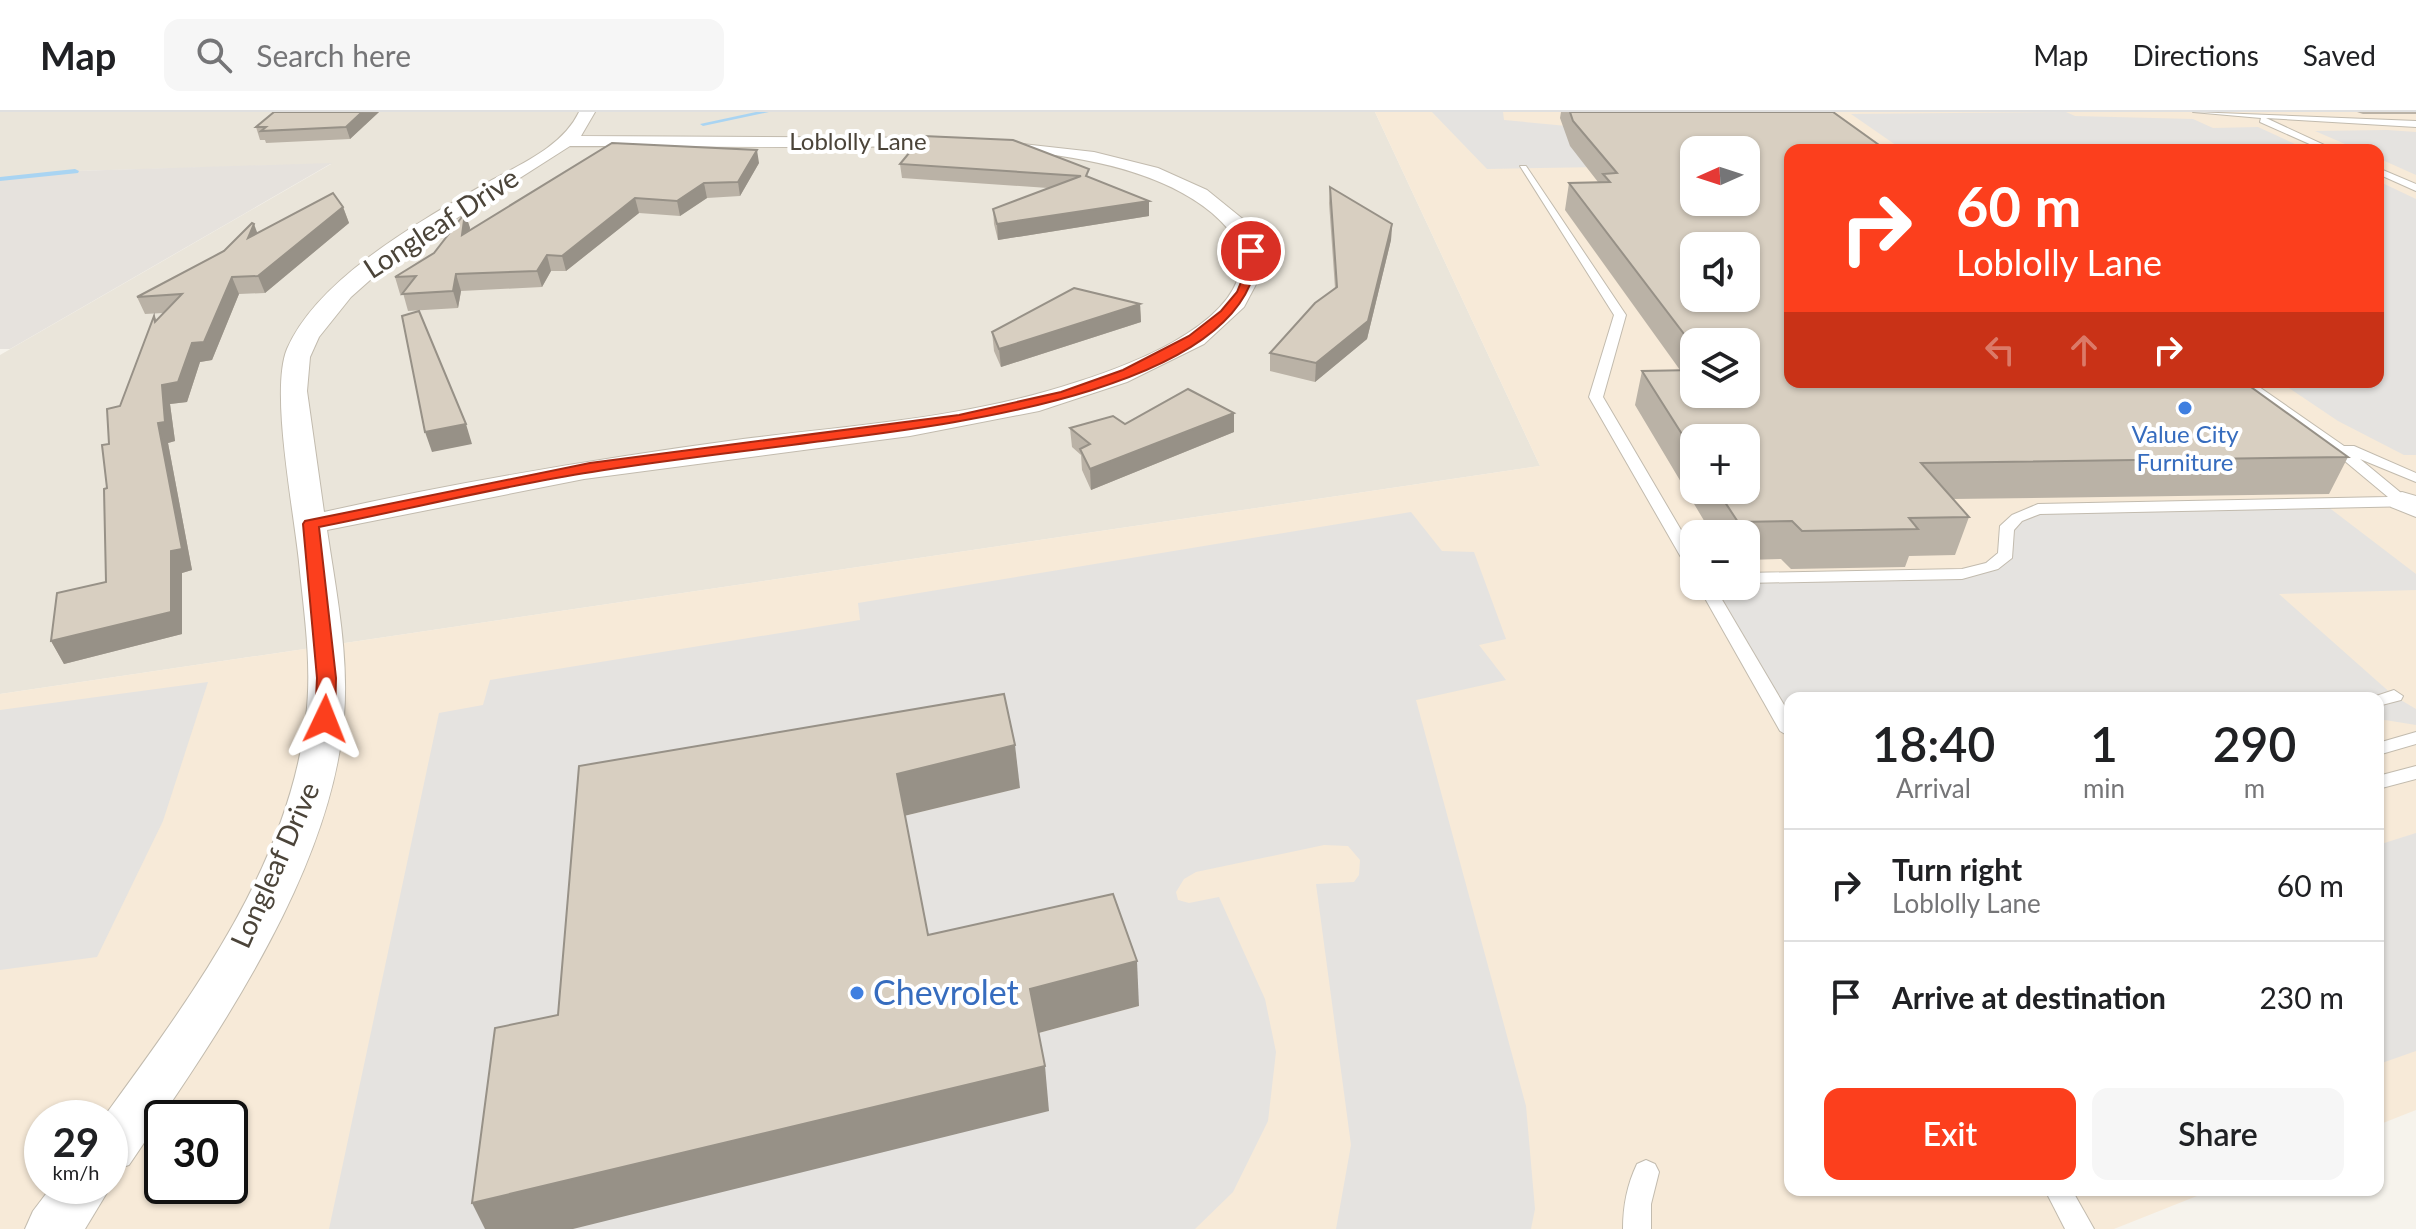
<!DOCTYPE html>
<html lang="en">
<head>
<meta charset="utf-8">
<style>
	:root { --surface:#fff; --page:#f6f6f6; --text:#202124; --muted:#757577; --line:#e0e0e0; --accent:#fc3f1d }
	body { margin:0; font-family:Lato,sans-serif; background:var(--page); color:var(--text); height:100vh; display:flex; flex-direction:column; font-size:30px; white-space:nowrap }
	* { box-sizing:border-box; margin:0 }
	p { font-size:26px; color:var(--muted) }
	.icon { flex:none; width:44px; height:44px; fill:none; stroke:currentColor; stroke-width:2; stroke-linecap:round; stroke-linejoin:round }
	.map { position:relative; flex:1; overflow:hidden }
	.side { position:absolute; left:1784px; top:580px; width:600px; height:504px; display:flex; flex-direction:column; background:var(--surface); border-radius:16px; box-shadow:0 2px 6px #0004 }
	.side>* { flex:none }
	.hud { position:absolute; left:1784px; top:32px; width:600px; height:244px; border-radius:16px; box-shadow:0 2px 6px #0004; background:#fc3f1d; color:#fff; overflow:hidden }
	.needle { width:52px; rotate:267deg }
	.tools { position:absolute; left:1680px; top:24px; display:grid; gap:16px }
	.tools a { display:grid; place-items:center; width:80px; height:80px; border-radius:16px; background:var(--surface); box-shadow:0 2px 6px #0004; font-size:40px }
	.speed { position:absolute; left:24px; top:988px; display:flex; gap:16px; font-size:40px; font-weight:700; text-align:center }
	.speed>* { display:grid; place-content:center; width:104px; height:104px; border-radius:50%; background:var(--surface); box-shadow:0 2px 6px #0004; line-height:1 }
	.speed small { font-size:20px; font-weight:400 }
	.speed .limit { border:4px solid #111; border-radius:12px; background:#fff; color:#111 }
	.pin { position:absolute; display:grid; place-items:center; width:68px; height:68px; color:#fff; margin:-34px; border:4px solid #fff; border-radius:50%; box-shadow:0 2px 8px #0007 }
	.me { position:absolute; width:88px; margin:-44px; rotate:2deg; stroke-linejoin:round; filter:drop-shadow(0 0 6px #0008) }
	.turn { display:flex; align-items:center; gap:28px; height:168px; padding:0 40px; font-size:36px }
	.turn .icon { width:104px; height:104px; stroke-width:2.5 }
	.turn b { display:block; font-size:56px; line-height:68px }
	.lanes { display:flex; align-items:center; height:76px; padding:0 40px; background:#0003; justify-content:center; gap:40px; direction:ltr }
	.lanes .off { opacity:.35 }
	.eta { display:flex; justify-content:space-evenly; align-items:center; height:136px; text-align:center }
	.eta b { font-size:48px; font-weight:600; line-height:56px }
	.button { display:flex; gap:16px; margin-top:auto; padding:16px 40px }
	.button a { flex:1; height:92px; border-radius:16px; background:var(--accent); color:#fff; font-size:32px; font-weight:600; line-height:92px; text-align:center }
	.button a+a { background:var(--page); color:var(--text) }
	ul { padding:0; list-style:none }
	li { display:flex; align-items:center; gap:24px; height:112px; padding:0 40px; border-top:2px solid var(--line) }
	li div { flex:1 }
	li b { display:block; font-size:30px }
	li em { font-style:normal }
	header { display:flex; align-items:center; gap:48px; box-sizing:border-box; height:112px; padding:0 40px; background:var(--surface); border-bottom:2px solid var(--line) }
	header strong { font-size:38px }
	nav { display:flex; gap:44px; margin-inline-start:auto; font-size:28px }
	.search { width:560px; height:72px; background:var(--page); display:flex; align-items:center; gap:20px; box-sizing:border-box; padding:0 28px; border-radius:16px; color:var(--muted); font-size:30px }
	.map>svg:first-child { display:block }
	.residential { fill:#eae5da }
	.commercial { fill:#f7ead8; fill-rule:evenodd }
	.industrial { fill:#e6e2dd }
	.parking { fill:#e5e3e0 }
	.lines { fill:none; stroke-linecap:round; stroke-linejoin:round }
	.stream { fill:#a9d4f2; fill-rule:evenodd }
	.lane-casing { stroke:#c2bbae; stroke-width:2 }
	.street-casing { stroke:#c2bbae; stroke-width:2 }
	.lane { fill:#fff; fill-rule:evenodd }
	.street { fill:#fff; fill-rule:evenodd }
	.wall { fill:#bab2a6; fill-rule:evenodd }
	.shaded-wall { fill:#979187 }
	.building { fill:#d8cfc1; stroke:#979187; stroke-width:2; fill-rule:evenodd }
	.route { fill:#fc3f1d; stroke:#a42913; stroke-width:2 }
	.shop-dot { fill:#3f7fe0; stroke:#fff; stroke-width:3 }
	.labels { text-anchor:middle; stroke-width:8; stroke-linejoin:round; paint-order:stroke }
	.far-street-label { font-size:24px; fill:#4b4439; stroke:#fff }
	.far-shop-label { font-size:24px; fill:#366cbe; stroke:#fff }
	.street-label { font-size:28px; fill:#4b4439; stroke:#fff }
	.near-shop-label { font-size:34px; fill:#366cbe; stroke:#fff; text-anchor:start }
</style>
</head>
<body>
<header>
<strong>Map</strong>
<div class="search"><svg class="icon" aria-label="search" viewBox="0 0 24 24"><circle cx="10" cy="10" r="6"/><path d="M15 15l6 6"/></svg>Search here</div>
<nav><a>Map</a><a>Directions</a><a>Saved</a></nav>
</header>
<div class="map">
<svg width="2416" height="1117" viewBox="0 0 2416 1117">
	<rect width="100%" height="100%" fill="#f6f3ec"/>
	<path class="residential" d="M0,0H1375L1540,354L0,582V243L331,52L75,59L0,67Z"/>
	<path class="commercial" d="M1375,0H2416V998L2378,1013V586H1790V1078H2212L2114,1117H0V582L1540,354ZM1694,38H1746V90H1694ZM1790,38H2378V270H1790ZM1694,134H1746V186H1694ZM1694,230H1746V282H1694ZM1694,326H1746V378H1694ZM1694,422H1746V474H1694ZM42,1006H110V1074H42ZM162,1006H230V1074H162Z"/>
	<path class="industrial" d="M332,51L10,237H0V67L75,59Z"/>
	<g class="parking">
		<path d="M1432,0H1503L1504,8L1567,14L1602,55L1487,57Z"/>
		<path d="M2066,0L2075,4L2193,7L2213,16L2258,15L2308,38H1903L1851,2Z"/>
		<path d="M2387,18L2416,20V63L2378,46V38H2359L2315,19Z"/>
		<path d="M2378,69L2416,87V343H2404L2338,309L2280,270H2378Z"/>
		<path d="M2323,391L2416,462V478L2279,482L2394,584L2416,597V613L2385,608L2378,610V586H1790V619L1706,474H1746V466L1962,462L2005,443L2006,417L2038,397Z"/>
		<path d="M1411,400L1442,439L1474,440L1506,527L1479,533L1506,568L1416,588L1526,994L1535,1097L1531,1117H1336L1351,1033L1316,772L1354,770L1359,763L1360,748L1348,734L1324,733L1196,760L1184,767L1176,780L1178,788L1189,791L1219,785L1265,887L1276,940L1268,1009L1233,1080L1195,1117H573L1035,922L1139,894L935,868L904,704L1019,676L1008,624L575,948L497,1117H329L439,601L483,593L490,568L860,508L858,491Z"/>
		<path d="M208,570L163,709L97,845L0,858V598Z"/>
		<path d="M2416,721V939L2379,952L2378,733Z"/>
	</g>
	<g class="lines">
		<g class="stream">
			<path d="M756,0H769L703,14L700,12Z"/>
			<path d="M75,57L79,59L78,61L0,69V65Z"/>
		</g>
		<g class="lane-casing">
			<g id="lane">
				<path d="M2193,0L2416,9V15L2266,6L2335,38H2323L2260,10L2261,6Z"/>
				<path d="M1520,54H1526L1626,203L1603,285L1694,440V459L1686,454L1589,285L1614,203Z"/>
				<path d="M2378,56L2416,72V79L2378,62Z"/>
				<path d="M2236,270H2252L2344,334H2354L2416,361V370L2360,347L2406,385L2416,384V394L2040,402L2022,409L2014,418L2012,446L1998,457L1962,467L1746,471V461L1962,457L1986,451L1998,441L2000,414L2012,403L2038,392L2388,385L2322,330Z"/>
				<path d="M1698,474H1714L1790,603V625L1780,619Z"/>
				<path d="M2394,578L2403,584L2401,588L2378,594V586H2370Z"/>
				<path d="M2416,620V632L2378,643V631Z"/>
				<path d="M2416,654V667L2378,677V664Z"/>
				<path d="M1646,1048L1655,1052L1659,1060L1651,1092V1117H1623C1623,1094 1627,1073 1637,1052Z"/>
				<path d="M2045,1078H2072L2094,1117H2065Z"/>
			</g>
		</g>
		<g class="street-casing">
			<g id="street">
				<path d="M579,0H595L581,24L968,26L1094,40L1158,56L1207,78L1244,108L1252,118L1261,138L1262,161L1244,195L1204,232L1127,270L1039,299L910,324L584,367L327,418C336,478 349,543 344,604C332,761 215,926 129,1053L110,1059V1006H103C189,888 289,755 306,605C312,557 305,507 300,460C296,408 269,281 287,237C318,165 424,107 490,69C521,52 563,34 579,0ZM570,34C647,34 723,35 800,35C918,36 1117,22 1212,101C1230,117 1245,133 1240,159C1228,217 1127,254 1077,270C969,306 855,313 743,327C602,346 463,369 324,400L307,279L310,245L319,225L351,185L396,145Z"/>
				<path d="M2402,380L2416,384V405L2391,395L2387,389L2391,383Z"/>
				<path d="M110,1072L111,1074L85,1117H25L33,1099L52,1074Z"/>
			</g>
		</g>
		<use href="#lane" class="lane"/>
		<use href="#street" class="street"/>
	</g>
	<g class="wall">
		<path d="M379,0L350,27L266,31L265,28H260L256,15Z"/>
		<path d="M1561,0H1833L1790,38L2348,345L2329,382L1952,387L1969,405L1955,443L1909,444L1905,455L1791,457L1781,447L1746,448V422H1712L1635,293L1642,259L1680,258L1565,98L1569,71L1598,70L1570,34L1560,6ZM1694,230L1746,282H1694ZM1694,326L1746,378H1694Z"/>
		<path d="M2357,0H2416V2H2363Z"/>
		<path d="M923,24L1089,65L1149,89V104L998,128L994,112L993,97L1048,76L902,66L900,52Z"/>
		<path d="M759,51L740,84L707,86L680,104L639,101L566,159H551L542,175L461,179L458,196L408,199L403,181L400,182L395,165L434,141L465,101L470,116L469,119Z"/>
		<path d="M1330,75L1392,112L1391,128L1367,227L1315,270L1270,259V241L1335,176L1329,91Z"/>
		<path d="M343,95L349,111L265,181L239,182L212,248L200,250L187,290L170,292L175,329L168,331L192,458L182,461V522L64,552L51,529L106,470L109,332L120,294L154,204L157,208L163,201L145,202L137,185L257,121Z"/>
		<path d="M1140,192L1141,210L1001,255L994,239L992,220Z"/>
		<path d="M1234,301V320L1091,378L1082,358L1081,343L1072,335L1070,316L1125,312Z"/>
	</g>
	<g class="shaded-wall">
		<path d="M362,0H379L350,27L346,15Z"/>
		<path d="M757,38L759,51L740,84L738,70Z"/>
		<path d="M704,71L707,86L680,104L677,89Z"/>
		<path d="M635,86L639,101L566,159L562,144Z"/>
		<path d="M1149,89V104L998,128L997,112Z"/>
		<path d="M343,95L349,111L265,181L258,164Z"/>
		<path d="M465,101L470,116L466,139L462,123Z"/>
		<path d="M254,112L260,128L248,126Z"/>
		<path d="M1392,112L1391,128L1367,227L1315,270L1316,251Z"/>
		<path d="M547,143L551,159L542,175L537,159Z"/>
		<path d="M456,162L461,179L458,196L453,179Z"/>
		<path d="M232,165L239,182L212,248L200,250L187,290L170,292L175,329L168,331L192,458L182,461V522L64,552L51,529L171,500L158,311L162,273L192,231Z"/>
		<path d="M1140,192L1141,210L1001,255L999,237Z"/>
		<path d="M1234,301V320L1091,378L1090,357Z"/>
		<path d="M466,312L472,332L432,340L425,320Z"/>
		<path d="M1015,633L1020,676L904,704L897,662Z"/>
		<path d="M1137,849L1139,894L1035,922L1030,877Z"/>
		<path d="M1045,954L1049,999L573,1117H485L472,1091Z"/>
	</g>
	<g class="building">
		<path d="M274,0H362L346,15L261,19L266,15H256Z"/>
		<path d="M1570,0H1833L1886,38H1790V270H2244L2348,345L1921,351L1969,405L1909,406L1918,417L1802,419L1792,409L1738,410L1717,378H1746V326H1694V341L1642,259L1694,258V282H1746V230H1694V235L1569,71L1610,70L1603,62L1617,61L1573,9ZM1694,38H1746V90H1694ZM1694,134H1746V186H1694Z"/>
		<path d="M923,24L1013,28L1089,57L1086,64L1149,89L997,112L993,97L1081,64L900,52Z"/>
		<path d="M612,31L757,38L738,70L704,71L677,89L635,86L562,144L547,143L537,159L456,162L453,179L402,182L416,164L395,165L434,141L465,101L462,123Z"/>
		<path d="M1330,75L1392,112L1368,209L1316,251L1270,241L1315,191L1337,175Z"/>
		<path d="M333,81L343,95L258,164L232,165L204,230L192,231L178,270L162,273L165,310L158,311L182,437L171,439V500L51,529L57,481L106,470L104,377L107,376L102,333L109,332L107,297L120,294L154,204L155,210L182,182L137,185L224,139L252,111L254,112L248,126Z"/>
		<path d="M1074,176L1140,192L999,237L992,220Z"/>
		<path d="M419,199L466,312L425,320L402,204Z"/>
		<path d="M1188,277L1234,301L1090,357L1080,337L1090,332L1070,316L1113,304L1125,312Z"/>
		<path d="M1004,582L1015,633L897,662L928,823L1113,782L1137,849L1030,877L1045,954L472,1091L495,916L558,903L579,654Z"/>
	</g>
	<path class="route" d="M1251,135L1257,139C1255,283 920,316 814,330C740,340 666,348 592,360C501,374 410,397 319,415L336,566L335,607L325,612L315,607L317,566L303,412L305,409L590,351L959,303L1061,280L1123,258L1189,224L1221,199L1237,180L1245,160L1246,139Z"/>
	<g class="shop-dot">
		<circle cx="2185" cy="296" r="8"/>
		<circle cx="857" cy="881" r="8"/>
	</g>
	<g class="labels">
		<g class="far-street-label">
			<text x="858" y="38">Loblolly Lane</text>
		</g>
		<g class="far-shop-label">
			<text x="2185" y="331">Value City<tspan x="2185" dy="28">Furniture</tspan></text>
		</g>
		<g class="street-label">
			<text transform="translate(441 111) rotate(-33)" y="10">Longleaf Drive</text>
			<text transform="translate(275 753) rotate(-66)" y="10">Longleaf Drive</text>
		</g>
		<g class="near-shop-label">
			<text x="873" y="893">Chevrolet</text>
		</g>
	</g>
</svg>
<div class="tools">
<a><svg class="needle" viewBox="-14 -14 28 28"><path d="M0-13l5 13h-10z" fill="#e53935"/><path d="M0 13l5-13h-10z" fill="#757577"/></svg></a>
<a><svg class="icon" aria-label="sound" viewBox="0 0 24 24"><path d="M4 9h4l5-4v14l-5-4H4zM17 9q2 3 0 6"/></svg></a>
<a><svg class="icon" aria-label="layers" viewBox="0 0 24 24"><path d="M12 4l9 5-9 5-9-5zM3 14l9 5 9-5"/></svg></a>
<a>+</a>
<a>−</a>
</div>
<div class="speed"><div>29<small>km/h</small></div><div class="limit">30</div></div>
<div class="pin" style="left:1251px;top:139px;background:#d93025"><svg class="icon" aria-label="arrive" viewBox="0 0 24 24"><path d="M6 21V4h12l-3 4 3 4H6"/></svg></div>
<svg class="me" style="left:325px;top:607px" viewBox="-20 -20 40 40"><path d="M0-17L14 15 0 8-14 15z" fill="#fc3f1d" stroke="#fff" stroke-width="4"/></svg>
<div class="hud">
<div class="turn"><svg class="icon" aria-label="right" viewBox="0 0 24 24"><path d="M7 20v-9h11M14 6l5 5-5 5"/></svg><div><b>60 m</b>Loblolly Lane</div></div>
<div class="lanes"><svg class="icon off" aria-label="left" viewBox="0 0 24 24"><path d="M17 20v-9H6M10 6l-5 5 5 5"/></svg><svg class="icon off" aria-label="ahead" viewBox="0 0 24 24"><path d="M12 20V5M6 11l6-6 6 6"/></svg><svg class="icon" aria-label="right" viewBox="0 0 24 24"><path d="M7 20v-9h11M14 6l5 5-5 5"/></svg></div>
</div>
<section class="side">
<div class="eta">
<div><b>18:40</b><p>Arrival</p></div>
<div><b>1</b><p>min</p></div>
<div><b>290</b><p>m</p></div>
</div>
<ul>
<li><svg class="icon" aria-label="right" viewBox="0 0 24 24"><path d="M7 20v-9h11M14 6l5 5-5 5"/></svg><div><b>Turn right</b><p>Loblolly Lane</p></div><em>60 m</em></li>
<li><svg class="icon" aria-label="arrive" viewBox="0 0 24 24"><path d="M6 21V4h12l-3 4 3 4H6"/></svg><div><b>Arrive at destination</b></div><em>230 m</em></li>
</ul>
<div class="button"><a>Exit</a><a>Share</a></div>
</section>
</div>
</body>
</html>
